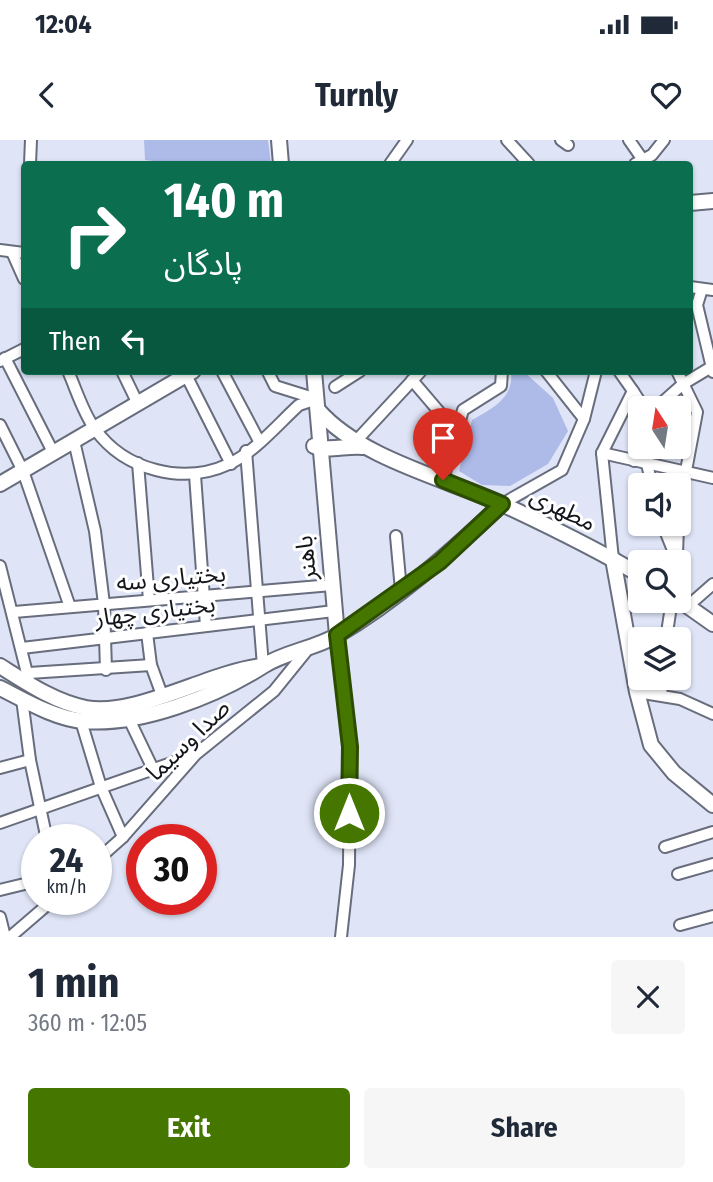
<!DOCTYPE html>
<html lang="en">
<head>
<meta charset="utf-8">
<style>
	:root { --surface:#fff; --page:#f6f6f7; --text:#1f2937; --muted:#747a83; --accent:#447600 }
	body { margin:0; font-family:"Fira Sans Condensed","Noto Sans Arabic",sans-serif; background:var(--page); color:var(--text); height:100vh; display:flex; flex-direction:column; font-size:26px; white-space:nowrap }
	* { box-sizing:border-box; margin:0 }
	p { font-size:23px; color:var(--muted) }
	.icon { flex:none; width:38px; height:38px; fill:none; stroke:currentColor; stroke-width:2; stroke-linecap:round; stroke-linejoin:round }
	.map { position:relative; height:797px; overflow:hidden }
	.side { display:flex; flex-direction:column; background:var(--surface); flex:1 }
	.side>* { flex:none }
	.banner { position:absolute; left:21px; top:21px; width:672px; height:214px; border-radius:7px; box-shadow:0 2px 5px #0004; background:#0b6e4f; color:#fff; overflow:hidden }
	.needle { width:46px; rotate:348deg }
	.fabs { position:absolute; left:628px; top:256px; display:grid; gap:14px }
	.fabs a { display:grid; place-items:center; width:63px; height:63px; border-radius:7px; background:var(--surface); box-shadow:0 2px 5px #0004; font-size:35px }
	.speed { position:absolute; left:21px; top:684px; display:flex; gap:14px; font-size:35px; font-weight:700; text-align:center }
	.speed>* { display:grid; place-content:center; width:91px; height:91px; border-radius:50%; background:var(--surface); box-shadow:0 2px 5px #0004; line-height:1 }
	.speed small { font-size:18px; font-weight:400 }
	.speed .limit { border:10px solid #d22; background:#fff; color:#111 }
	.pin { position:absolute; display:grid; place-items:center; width:60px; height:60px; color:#fff; margin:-72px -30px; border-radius:50% 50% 50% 0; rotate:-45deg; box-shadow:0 0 7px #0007 }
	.pin .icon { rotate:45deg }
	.me { position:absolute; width:77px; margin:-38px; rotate:0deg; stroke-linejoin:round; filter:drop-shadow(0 0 5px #0008) }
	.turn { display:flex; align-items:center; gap:24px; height:147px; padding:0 28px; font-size:32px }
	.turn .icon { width:91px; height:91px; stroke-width:2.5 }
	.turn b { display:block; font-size:49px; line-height:60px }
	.then { display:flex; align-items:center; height:66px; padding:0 28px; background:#0003; gap:14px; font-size:26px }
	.round { display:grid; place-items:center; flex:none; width:74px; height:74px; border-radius:7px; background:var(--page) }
	.head { display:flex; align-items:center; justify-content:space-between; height:119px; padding:0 28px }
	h1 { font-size:42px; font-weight:700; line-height:52px }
	.primary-button { display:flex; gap:14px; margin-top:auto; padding:14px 28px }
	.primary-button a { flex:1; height:80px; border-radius:7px; background:var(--accent); color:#fff; font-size:28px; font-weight:700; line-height:80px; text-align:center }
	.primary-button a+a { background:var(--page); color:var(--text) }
	.status { display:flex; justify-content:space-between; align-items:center; height:49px; padding:0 35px; background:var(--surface); direction:ltr }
	.status svg { height:19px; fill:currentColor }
	header { display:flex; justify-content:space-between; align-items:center; height:91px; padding:0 28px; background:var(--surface); font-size:32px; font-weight:700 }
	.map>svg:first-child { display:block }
	.green { fill:#aebbe9 }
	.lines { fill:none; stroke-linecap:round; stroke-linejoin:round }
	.street-casing { stroke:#686d7d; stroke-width:14 }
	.secondary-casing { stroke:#686d7d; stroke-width:18 }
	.street { stroke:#fff; stroke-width:10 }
	.secondary { stroke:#fff; stroke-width:14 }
	.route-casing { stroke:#2c4d00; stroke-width:18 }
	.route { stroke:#447600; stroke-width:12 }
	.labels { text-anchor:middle; stroke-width:6; stroke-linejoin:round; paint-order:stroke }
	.street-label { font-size:24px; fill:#13151b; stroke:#fff }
</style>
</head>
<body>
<div class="status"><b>12:04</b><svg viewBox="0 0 49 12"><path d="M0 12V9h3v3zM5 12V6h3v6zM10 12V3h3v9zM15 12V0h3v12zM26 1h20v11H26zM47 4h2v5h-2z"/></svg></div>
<header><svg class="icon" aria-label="back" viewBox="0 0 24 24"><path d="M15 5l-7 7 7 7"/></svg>Turnly<svg class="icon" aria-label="heart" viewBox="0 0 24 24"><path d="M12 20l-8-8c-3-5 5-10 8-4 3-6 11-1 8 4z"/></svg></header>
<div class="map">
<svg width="713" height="797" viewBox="0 0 713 797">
	<rect width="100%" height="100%" fill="#dfe5f7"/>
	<g class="green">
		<path d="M144,0H268L271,24H179L145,20Z"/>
		<path d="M511,231H523L553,258L568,291L548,324L510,346L482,345L459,331L472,280C493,268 514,258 511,231Z"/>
	</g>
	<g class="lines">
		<g class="street-casing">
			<g id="street">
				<path d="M507,0L529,24"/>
				<path d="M561,0L568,5"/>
				<path d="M629,0L643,20"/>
				<path d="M30,24L31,0"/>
				<path d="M390,24L407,0"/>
				<path d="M635,24L652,15L664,0"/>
				<path d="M0,110L24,113"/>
				<path d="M12,112L24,139"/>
				<path d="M690,147L713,150"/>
				<path d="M702,149L697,165L713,232"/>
				<path d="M5,218L53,312"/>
				<path d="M0,221L24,209"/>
				<path d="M68,231C76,249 83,273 95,289C125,331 184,345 229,324C255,312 278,284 299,265L308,262"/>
				<path d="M122,231L138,264"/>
				<path d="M222,231L259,301"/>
				<path d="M546,231L584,279"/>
				<path d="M677,231L697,272L679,368"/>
				<path d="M268,232L275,246L307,256"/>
				<path d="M186,235L231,324"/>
				<path d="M412,240L441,274L459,282"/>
				<path d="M335,247L360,231"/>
				<path d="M633,251L644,268"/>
				<path d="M656,268L683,244L713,226"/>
				<path d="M0,285L23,331L70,467"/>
				<path d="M74,301L95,391L104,464L106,530"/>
				<path d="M356,301L421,231"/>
				<path d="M246,311L263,526"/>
				<path d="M602,313L713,338"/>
				<path d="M634,321L640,292"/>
				<path d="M138,323L149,460"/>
				<path d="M647,324L652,345"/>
				<path d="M195,335L206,486"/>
				<path d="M443,340L463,270L501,246L502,231"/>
				<path d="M502,364L562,330L584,279L596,231"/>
				<path d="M662,383L677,420"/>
				<path d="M396,396L401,450"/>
				<path d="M677,416L678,383"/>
				<path d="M613,419L602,313L633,251L619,231"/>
				<path d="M0,426L30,545"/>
				<path d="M688,466L713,444"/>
				<path d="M14,472L332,445"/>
				<path d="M147,493L151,525L162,555"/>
				<path d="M337,495L350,606L349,725L341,797"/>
				<path d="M666,499L672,460"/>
				<path d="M22,508L334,471"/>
				<path d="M29,533L151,525"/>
				<path d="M637,552L680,559L713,574"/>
				<path d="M661,554L663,537"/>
				<path d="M22,559L30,620L47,700"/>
				<path d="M129,579L153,629"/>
				<path d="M81,581L101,647L123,697"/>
				<path d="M0,628L30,620"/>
				<path d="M0,683L194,615"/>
				<path d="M665,707L713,692"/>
				<path d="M96,721L123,697L196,614L274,551L308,509"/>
				<path d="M678,734L713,724"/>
				<path d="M0,750L37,741"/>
				<path d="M0,777L5,797"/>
				<path d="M680,785L713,776"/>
				<path d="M10,797L53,760"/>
			</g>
		</g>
		<g class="secondary-casing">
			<g id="secondary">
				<path d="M279,0L281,24"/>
				<path d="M690,63L713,61"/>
				<path d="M314,231L337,495"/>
				<path d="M318,270C360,318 444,338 502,364C549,386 596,409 640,435"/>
				<path d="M314,306C326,312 348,305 363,307"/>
				<path d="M0,344L193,231"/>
				<path d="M613,419L637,552L651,605L674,633L713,665"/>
				<path d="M679,460L713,484"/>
				<path d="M0,526C27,543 55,562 86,568C137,577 209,532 262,526"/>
				<path d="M0,548C26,561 54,578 83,581C140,586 216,556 263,526C285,512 313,509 336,496C397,460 451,412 502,364"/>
			</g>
		</g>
		<use href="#street" class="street"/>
		<use href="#secondary" class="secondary"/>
	</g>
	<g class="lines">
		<g class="route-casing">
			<path id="route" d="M349,673L350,607L337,495L440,422L502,364L443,340"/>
		</g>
		<use href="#route" class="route"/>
	</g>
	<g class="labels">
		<g class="street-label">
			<text transform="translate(563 369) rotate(26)" y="8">مطهری</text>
			<text transform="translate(306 418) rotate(-96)" y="8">باهنر</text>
			<text transform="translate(171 438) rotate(-5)" y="8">بختیاری سه</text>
			<text transform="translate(155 471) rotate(-7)" y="8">بختیاری چهار</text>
			<text transform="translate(188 600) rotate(-44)" y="8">صدا وسیما</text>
		</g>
	</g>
</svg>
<div class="fabs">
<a><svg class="needle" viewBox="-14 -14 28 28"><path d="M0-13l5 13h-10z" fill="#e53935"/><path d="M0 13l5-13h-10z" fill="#747a83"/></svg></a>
<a><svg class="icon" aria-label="sound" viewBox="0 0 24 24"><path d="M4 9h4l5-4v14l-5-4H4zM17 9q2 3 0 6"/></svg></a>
<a><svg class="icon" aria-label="search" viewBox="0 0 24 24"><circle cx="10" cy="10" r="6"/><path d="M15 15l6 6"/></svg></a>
<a><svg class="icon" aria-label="layers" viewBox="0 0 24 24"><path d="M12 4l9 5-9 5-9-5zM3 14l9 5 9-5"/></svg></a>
</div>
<div class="speed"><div>24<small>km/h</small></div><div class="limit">30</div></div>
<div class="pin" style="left:443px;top:340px;background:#d93025"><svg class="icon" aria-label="arrive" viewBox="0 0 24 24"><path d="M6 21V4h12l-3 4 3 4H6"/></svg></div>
<svg class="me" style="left:349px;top:673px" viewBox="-20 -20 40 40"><circle r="17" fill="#447600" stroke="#fff" stroke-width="3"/><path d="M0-11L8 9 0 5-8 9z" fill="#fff"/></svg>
<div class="banner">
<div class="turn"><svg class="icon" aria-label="right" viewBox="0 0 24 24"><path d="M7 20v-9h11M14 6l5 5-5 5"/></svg><div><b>140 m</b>پادگان</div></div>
<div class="then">Then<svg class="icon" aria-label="left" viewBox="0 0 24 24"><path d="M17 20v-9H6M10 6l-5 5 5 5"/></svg></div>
</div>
</div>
<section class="side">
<div class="head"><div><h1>1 min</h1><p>360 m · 12:05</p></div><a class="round"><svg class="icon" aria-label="close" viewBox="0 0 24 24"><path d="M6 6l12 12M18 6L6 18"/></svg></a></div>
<div class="primary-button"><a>Exit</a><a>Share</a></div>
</section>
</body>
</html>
